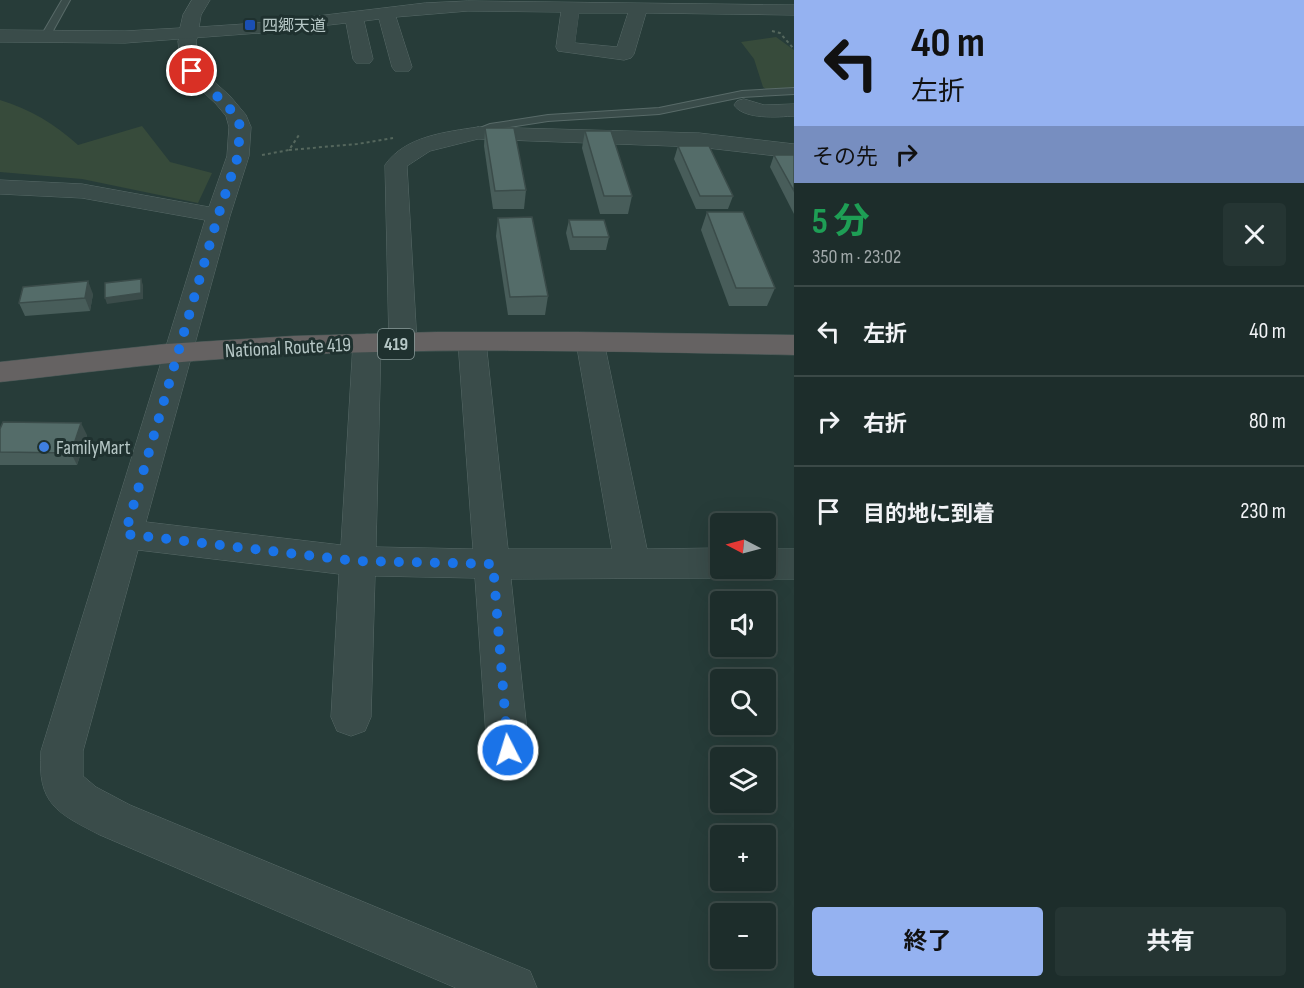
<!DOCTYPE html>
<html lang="ja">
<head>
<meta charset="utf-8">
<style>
	:root { --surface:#1d2d2b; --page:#253533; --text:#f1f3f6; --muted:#a0a8a9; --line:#3b4947; --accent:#95b2f1 }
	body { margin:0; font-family:"Sofia Sans Condensed","Noto Sans JP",sans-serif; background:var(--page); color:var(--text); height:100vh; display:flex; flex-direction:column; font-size:22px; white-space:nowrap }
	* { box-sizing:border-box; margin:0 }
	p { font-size:20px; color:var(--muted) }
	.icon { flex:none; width:33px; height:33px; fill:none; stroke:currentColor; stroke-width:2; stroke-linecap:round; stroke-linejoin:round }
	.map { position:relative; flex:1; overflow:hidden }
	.sheet { display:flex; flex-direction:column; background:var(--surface); width:510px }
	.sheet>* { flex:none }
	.guide { background:#95b2f1; color:#111; overflow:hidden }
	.needle { width:39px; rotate:276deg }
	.fabs { position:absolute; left:710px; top:513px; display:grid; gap:12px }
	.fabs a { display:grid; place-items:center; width:66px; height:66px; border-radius:6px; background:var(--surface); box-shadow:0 6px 24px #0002,0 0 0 2px var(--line); font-size:30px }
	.pin { position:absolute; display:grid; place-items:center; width:51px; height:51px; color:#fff; margin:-26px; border:3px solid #fff; border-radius:50%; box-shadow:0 2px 6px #0007 }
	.me { position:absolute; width:66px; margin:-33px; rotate:355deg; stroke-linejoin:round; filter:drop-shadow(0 0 4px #0008) }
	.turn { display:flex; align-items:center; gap:21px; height:126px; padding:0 18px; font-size:27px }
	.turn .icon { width:78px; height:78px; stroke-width:2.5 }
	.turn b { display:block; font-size:42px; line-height:51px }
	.then { display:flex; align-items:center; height:57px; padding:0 18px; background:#0003; gap:12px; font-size:22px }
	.round { display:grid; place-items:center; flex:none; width:63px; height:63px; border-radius:6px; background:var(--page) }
	.headline { display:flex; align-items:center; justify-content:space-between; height:102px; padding:0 18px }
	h1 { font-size:36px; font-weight:700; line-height:45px; color:#1e9e55 }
	.action { display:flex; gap:12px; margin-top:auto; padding:12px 18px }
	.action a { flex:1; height:69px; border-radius:6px; background:var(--accent); color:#111; font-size:24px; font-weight:700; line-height:69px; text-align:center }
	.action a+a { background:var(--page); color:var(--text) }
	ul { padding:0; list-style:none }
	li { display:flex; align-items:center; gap:18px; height:90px; padding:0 18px; border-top:2px solid var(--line) }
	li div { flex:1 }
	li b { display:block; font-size:22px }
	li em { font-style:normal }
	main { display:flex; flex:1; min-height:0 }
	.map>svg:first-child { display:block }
	.green { fill:#374b3b }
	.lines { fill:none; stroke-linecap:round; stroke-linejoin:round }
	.service-casing { stroke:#586a68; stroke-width:2 }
	.minor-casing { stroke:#586a68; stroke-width:1 }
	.tertiary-casing { stroke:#586a68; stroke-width:1 }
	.trunk-casing { stroke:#455755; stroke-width:1 }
	.path { stroke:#55675d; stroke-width:2; stroke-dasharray:3 3; stroke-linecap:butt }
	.service { fill:#3a4c4a; fill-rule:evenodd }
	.minor { fill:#3a4c4a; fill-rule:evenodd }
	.tertiary { fill:#3a4c4a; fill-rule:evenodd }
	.trunk { fill:#656262; fill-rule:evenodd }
	.wall { fill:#485d5a }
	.shaded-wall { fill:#3b4c4a }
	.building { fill:#546c69; stroke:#3b4c4a; stroke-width:1.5 }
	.route { stroke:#1a73e8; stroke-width:10; stroke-dasharray:0 18 }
	.transit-dot { fill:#1a4fb4; stroke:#1f312f; stroke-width:2 }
	.shop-dot { fill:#3f7fe0; stroke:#1f312f; stroke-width:2 }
	.labels { text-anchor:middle; stroke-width:6; stroke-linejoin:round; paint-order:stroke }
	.far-poi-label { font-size:16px; fill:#b6c7c6; stroke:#1f312f; text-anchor:start }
	.shield { fill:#1f312f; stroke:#899a99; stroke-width:1.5 }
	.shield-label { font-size:18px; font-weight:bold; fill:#b6c7c6 }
	.street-label { font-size:20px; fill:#b6c7c6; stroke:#1f312f }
	.poi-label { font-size:20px; fill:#b6c7c6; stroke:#1f312f; text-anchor:start }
</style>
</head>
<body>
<main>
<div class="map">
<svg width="794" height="988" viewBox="0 0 794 988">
	<rect width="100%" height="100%" fill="#273c39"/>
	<g class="green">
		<path d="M776,37L794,50V89L767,90L763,87L754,59L741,42Z"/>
		<path d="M0,100C30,109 55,124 78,145L142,126L170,162L212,173L198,203L82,179L0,172Z"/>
	</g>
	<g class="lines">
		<g class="service-casing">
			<g id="service">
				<path d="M62,0H70L49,38H43L41,36Z"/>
				<path d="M794,88V94L742,97L659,114L548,121L496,129L482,137L477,134L480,128L490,124L548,115L659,108L742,91Z"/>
			</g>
		</g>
		<g class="minor-casing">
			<g id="minor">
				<path d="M468,1L794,5V15L646,13L634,54L631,58L624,60L558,51L556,47L561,12L468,11L396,17L412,67L409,71H395L392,67L379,19L364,21L373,59L370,63H356L353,59L346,23L259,33L253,32L250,28L253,24L259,23L425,3ZM579,13H628L617,47L575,43Z"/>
				<path d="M190,27L196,29L199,33L196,41L200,69L230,96L246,115L251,127L249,156L230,216L146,522L341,545L353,343L357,336L367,334L377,336L381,343L376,547L473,549L458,342L462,335L472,333L482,335L486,342L508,549H612L576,342L580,335L590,333L600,335L604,342L647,549L720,548V568H735L732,573L720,578L511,579L529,750L523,764L508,770L493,764L487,750L475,578L375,576L371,717L365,731L351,736L337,731L331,717L339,574L138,550L83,751V776L96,787L130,805L530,971L537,988H456L100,835C57,813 37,804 41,751L205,220L82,198L0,194V180L82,184L209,207L227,156L229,127L226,116L216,104L181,71L178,41L184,29Z"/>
				<path d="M744,99L764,105L794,104V116C778,117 744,120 734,105L737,101Z"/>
				<path d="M478,127L699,133L794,144V158L699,147L478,139L430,151L407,166L417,344L413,351L403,354L393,351L389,344L385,165C405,136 446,132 478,127Z"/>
				<path d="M765,549H794V579H765L753,574L750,568H765Z"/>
			</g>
		</g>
		<g class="tertiary-casing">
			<path id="tertiary" d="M192,0H210L201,15L199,27L259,23L265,24L268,28L265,32L259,33L125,43L0,42V30L125,31L180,28L183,15Z"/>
		</g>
		<g class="trunk-casing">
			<path id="trunk" d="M580,332L794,335V355C603,351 412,346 221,359C147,364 74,374 0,382V362L166,344L293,336L436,332Z"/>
		</g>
		<g class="path">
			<path d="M772,31L780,33L794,49"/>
			<path d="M289,150L357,144L393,138"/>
			<path d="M262,155L289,150L299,135"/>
		</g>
		<use href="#service" class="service"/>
		<use href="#minor" class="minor"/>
		<use href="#tertiary" class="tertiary"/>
		<use href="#trunk" class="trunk"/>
	</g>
	<g class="wall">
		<path d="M485,128L526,190L524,209H493L484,146Z"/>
		<path d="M585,131L632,196L628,214H600L582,148Z"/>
		<path d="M678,146L733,196L728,209H696L674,159Z"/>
		<path d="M774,155H794V214L770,167Z"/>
		<path d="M707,212L775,288L767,306H729L701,230Z"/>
		<path d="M498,218L548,296L545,315H508L496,236Z"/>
		<path d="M569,220L609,237L606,250H570L566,233Z"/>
		<path d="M93,294L90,311L25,316L19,303Z"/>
		<path d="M0,429L87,435L77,465H0Z"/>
	</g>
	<g class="shaded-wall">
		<path d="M141,279L143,285V299L107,304L105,298Z"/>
		<path d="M88,281L93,294L90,311L85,298Z"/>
		<path d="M81,423L87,435L77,465L71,453Z"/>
	</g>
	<g class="building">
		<path d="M485,128H514L526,190L495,191Z"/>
		<path d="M585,131H611L632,196H604Z"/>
		<path d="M678,146H709L733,196H700Z"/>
		<path d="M774,155H794V191Z"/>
		<path d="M707,212H743L775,288H736Z"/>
		<path d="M532,217L548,296L510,297L498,218Z"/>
		<path d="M569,220H604L609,237H573Z"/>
		<path d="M141,279V293L105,298V283Z"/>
		<path d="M88,281L85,298L19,303L23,287Z"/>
		<path d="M3,422L81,423L71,453L0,452V429Z"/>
	</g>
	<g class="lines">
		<path class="route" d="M192,71L236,115L240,126L238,156L218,216L125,534L356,561L493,564L508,750"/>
	</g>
	<rect class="transit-dot" x="244" y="19" width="12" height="12" rx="3"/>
	<circle class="shop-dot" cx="44" cy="447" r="6"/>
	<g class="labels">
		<g class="far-poi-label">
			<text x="262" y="31">四郷天道</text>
		</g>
		<rect class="shield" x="378" y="329" width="36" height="30" rx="4.5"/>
		<g class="shield-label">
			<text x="396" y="350">419</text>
		</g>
		<g class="street-label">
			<text transform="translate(288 347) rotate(-3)" y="7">National Route 419</text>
		</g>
		<g class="poi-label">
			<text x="56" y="454">FamilyMart</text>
		</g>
	</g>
</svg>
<div class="fabs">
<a><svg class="needle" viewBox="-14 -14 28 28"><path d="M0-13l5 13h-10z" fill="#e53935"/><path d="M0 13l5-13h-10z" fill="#a0a8a9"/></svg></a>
<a><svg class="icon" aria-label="sound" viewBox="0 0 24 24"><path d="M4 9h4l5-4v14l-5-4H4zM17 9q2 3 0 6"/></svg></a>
<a><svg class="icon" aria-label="search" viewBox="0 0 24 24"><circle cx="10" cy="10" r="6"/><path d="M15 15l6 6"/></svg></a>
<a><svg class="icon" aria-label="layers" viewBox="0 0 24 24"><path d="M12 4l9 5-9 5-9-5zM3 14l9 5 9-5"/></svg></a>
<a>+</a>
<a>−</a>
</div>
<div class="pin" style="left:192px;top:71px;background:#d93025"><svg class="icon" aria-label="arrive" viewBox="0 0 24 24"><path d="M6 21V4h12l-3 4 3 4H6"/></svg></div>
<svg class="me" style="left:508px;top:750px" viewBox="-20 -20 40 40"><circle r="17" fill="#1a73e8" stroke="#fff" stroke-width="3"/><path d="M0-11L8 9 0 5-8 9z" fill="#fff"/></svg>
</div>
<section class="sheet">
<div class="guide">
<div class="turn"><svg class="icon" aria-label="left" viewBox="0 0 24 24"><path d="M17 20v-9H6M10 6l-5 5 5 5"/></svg><div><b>40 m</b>左折</div></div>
<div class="then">その先<svg class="icon" aria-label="right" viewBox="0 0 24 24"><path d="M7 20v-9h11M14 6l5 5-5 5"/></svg></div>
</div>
<div class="headline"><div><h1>5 分</h1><p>350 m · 23:02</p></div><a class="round"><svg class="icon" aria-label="close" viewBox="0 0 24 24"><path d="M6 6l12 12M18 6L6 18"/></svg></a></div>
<ul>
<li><svg class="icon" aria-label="left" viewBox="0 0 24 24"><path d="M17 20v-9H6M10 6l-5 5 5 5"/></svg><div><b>左折</b></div><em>40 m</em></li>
<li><svg class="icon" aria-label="right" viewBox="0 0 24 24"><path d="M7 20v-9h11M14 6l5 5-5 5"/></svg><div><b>右折</b></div><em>80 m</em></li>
<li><svg class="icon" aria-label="arrive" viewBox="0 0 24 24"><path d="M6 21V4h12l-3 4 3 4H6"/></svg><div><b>目的地に到着</b></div><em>230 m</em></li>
</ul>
<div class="action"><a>終了</a><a>共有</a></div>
</section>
</main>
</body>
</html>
